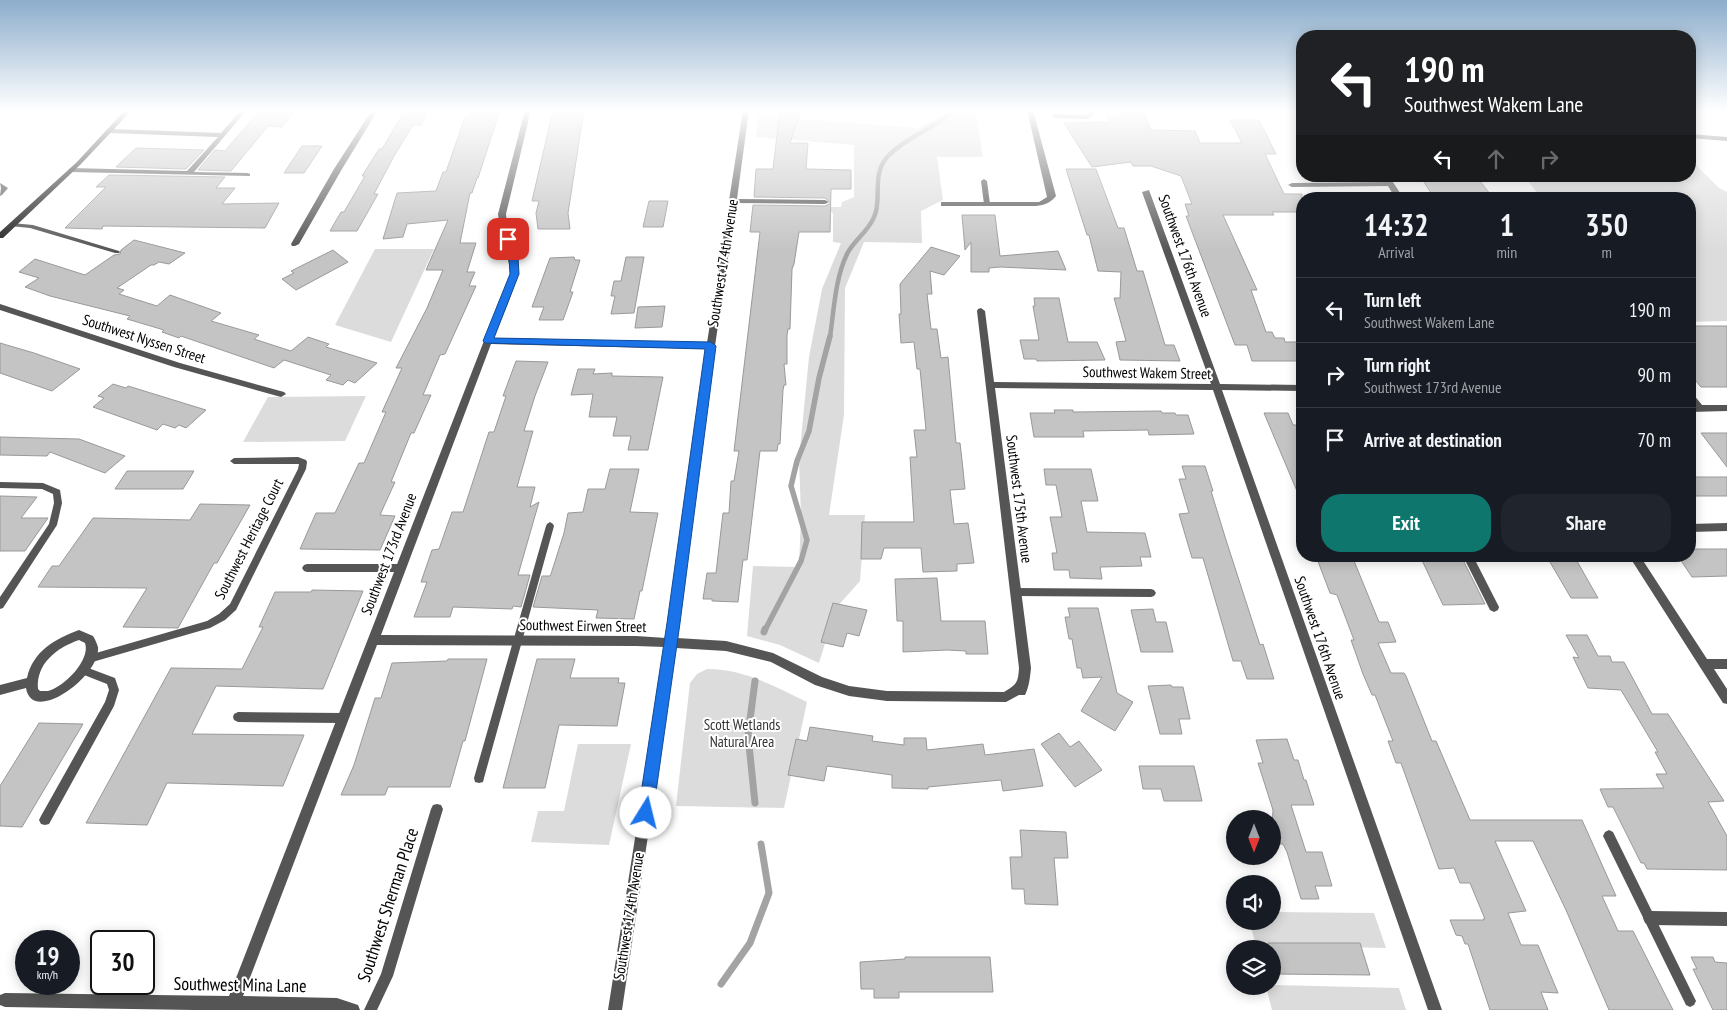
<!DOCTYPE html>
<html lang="en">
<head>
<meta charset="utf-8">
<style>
	:root { --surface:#171b24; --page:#20242c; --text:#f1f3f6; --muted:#9ea1a6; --line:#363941; --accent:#0f766e }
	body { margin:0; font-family:"PT Sans Narrow",sans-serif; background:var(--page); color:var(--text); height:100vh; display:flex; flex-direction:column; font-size:19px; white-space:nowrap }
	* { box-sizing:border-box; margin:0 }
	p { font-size:16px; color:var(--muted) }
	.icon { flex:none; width:28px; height:28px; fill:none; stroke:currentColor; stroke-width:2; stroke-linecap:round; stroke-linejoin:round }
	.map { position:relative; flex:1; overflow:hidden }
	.details { position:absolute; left:1296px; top:192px; width:400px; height:370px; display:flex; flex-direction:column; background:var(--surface); border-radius:20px; box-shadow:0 2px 12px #0003 }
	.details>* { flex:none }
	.top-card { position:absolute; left:1296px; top:30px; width:400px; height:152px; border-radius:20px; box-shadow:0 2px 12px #0003; background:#202124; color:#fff; overflow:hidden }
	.needle { width:32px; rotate:180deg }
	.fabs { position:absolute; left:1226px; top:810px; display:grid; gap:10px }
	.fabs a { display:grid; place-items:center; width:55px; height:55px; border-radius:50%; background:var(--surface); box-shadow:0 2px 12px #0003; font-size:25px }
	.speed { position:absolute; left:15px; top:930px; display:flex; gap:10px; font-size:25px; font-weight:700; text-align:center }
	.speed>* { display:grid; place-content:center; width:65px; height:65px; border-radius:50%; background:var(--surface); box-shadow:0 2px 12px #0003; line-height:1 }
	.speed small { font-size:12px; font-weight:400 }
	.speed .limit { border:2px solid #111; border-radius:8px; background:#fff; color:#111 }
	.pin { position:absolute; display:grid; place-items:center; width:42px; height:42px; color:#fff; margin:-21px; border-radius:10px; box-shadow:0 2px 8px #0006 }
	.me { position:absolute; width:55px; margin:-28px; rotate:9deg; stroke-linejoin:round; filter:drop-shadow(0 0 4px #0008) }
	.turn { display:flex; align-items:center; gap:18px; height:105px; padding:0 25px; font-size:22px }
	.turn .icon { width:65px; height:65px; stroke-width:2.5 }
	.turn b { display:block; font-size:35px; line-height:42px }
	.lanes { display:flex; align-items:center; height:48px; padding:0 25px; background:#0003; justify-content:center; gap:25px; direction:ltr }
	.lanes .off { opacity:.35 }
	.eta { display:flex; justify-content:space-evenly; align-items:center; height:85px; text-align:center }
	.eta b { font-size:30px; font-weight:700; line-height:35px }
	.primary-button { display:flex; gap:10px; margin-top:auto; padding:10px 25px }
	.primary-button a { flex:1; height:58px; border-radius:20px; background:var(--accent); color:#fff; font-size:20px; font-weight:700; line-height:58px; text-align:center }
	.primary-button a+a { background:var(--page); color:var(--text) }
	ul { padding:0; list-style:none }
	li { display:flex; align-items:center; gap:15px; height:65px; padding:0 25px; border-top:1px solid var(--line) }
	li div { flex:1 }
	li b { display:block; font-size:19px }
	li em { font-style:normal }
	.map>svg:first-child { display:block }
	.green { fill:#dcdcdc }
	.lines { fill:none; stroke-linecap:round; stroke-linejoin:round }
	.stream-far2 { stroke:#a3a3a3; stroke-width:4.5 }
	.stream-far1 { stroke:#a3a3a3; stroke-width:5.5 }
	.stream { stroke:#a3a3a3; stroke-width:7 }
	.building { fill:#c4c4c4; stroke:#999 }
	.service { fill:#555; fill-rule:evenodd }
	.minor { fill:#555; fill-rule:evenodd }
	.secondary { fill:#222; fill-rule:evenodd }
	.route { fill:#1a73e8; stroke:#114b97 }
	.labels { text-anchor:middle; stroke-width:4; stroke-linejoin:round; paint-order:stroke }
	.street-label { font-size:15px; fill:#000; stroke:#fff }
	.park-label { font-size:15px; fill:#333; stroke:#fff }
	.near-street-label { font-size:18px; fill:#000; stroke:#fff }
</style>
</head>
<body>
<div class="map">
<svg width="1727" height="1010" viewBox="0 0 1727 1010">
	<rect width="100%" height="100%" fill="#fff"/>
	<g class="green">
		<path d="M943,110H974C979,125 980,141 983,157H937L943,200L921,211L922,243L864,242L845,288L844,415L829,515H865L860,581L836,608L819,663L780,645L747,636L753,566L799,567L801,515L799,459L809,357L822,289L841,243L833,242V213L831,212V207H841L842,202L854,197V145L756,137L758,116L919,128L942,114Z"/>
		<path d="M1690,159L1719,188L1727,192V321L1690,322V199H1542L1524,176H1690Z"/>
		<path d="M375,249H434L391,342L335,325Z"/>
		<path d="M366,396L345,441L243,442L268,397Z"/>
		<path d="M707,669C744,669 774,686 807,702L784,808L676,806L690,683L697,674Z"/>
		<path d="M578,744H631L609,845L531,842L538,811H564Z"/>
		<path d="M1273,912L1374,913L1386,948L1256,945L1249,921H1272Z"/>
		<path d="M1273,985L1399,988L1406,1010H1272L1266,986Z"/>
	</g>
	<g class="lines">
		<path class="stream-far2" d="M830,337C834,310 835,279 847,254C854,240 868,232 874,217C883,199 870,174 889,155C906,138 930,129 950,115L953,110"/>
		<path class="stream-far1" d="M765,630L801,561L807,540L791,486L797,461L809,431L819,378L830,336"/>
		<g class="stream">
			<path d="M764,632L765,629"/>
			<path d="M755,681L748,735L755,803"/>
			<path d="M721,984L750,943L769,893L761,844"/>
		</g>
	</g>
	<g class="building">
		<path d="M260,110H296L282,127L268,126L231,171L198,170L215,150L225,151Z"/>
		<path d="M405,110H429L421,125H413L394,156L374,194H378L357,231H330L341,212H344L365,176H362L379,149H382Z"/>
		<path d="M469,110H500L478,178H477L472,193H470L460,243H476L467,272H475L469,286H476L445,354L440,355L423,395H431L414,433H411L391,482H395L380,515L395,516L380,550L300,549L316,513H335L359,463H364L386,412H382L402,368H396L427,308L443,270H426L448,220L407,224L403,237L383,239L397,193L436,191L443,172H446L465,117L468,118Z"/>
		<path d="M553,110H584L568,213L570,229H538L536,213L539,201H532Z"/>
		<path d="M780,110H801L790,143H808L806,169L851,170V189H831L830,232H799L794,264L792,269L790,329H788L787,335V364H784L786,385H784L783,390L780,444H778L777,451H760L747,560H743L738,602L712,601V599H703L707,573H716L723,513H729L731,481H734L739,451H734L760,232H750L753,205L825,206L831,203L825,198L754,197L756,169H773Z"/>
		<path d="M1128,113H1144L1151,130L1195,131L1200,143H1242L1230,120H1259L1276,154H1265L1284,194H1302V212H1272L1274,215H1223L1257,290H1251L1266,332H1272L1275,338H1284L1285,342H1302V361H1252L1247,345H1235L1186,216H1189L1185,204H1192L1181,176L1151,166H1133L1131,162L1092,167L1064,123L1109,122L1107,116Z"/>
		<path d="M302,146H322L304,173H284Z"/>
		<path d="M136,148L204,150L186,169L116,167Z"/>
		<path d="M1066,169H1096L1118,228H1124L1137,271H1143L1165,345H1174L1180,361L1120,360L1116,342L1126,341L1114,298H1120L1121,272L1098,271L1089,235H1087Z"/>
		<path d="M109,175L225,177L216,188H235L222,204L279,203L265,228L103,226L102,229L65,228L106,187H96Z"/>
		<path d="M1420,176H1476L1494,199H1435Z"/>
		<path d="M649,201H668L663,227H643Z"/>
		<path d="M962,215H995L1000,256L1058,251L1066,270L1000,267L989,268V272H971V242L965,250Z"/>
		<path d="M134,240L185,253L169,264L159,262L154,265H151L117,288L124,290L119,294L157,306L170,295L221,313L211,321L259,335L254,339L291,351L308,337L329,344L326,347L377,363L355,383L348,380L343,385L326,380L331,375L284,360L274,368L181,336L179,338L162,332L164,330L127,319L130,316L50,296L25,287L39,278L19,272L35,259L85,275L114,255L120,254L121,250Z"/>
		<path d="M931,247L960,256L944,275L930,271L932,294H927L931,329H937L941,358L948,357L956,443H960L962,460L965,489L950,490L954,524L968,523L974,563L957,564V571L923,572L921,548H884L881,559H861L862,522H914L910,457H917L914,430H926L920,369H917L914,342L901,343L899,314H901L900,284Z"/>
		<path d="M333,250L348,262L296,290L282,279L294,273L291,271Z"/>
		<path d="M574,257L575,260H580L570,292H573L563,320H539L544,307H532L550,258Z"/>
		<path d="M626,257H644L634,313L611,314L615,296H611L614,281H621Z"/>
		<path d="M1034,298H1059L1068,342H1097L1105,360L1037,361L1036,359H1024L1020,340H1039L1033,306H1035Z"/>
		<path d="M665,306L662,327L635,328L638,307Z"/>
		<path d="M1690,326H1727V387H1701L1690,374Z"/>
		<path d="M0,343L34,353L80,369L52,391L0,373Z"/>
		<path d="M516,361L548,362L535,396L524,431H533L517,487H535L530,507L539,502L518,575H530L521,607L513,606L512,609L453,607L450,617H414L427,582H421L432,550L439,549L452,512H463L489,432H494L506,396H503Z"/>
		<path d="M578,369H595L593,374L612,373V376L663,377L648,450H628L631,436H613L617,417H589L593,394L571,395Z"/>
		<path d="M113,384L126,388L128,386L206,410L186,428L179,425L175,428L163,424L157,430L93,407L104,398L98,396Z"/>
		<path d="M1054,410H1073V412L1161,411L1162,413H1175L1176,415H1188L1194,434L1149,435L1148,430L1083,431L1084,437H1034L1030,413H1055Z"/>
		<path d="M1264,413H1288L1293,425H1302V503Z"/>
		<path d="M1701,433H1727V467Z"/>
		<path d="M0,437L79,439L125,456L105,473L50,452L47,456L0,455Z"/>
		<path d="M1182,466H1205L1213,491H1211L1226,540L1260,645L1263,644L1274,679H1247L1241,661H1233L1203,558H1192L1179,514L1189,513L1179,479H1186Z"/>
		<path d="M610,469H639L630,512L658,513L642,591H640L634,619L596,618L598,610L533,607L542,576H550L551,574L564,533L568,513L583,512L588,489H605Z"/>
		<path d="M1044,469H1091L1098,501H1081L1087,532L1145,533L1151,557H1140L1142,566L1100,567L1102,579L1070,578L1069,570H1054L1052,553H1057L1050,517H1062L1056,485H1046Z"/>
		<path d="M127,471H194L183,489H115Z"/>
		<rect x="1690" y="477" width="37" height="19"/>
		<path d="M0,496L37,497L21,518H48L25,551H0Z"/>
		<path d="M200,504L250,505L217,563H214L178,628L123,627L147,588L38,587L52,566H59L93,518L190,520Z"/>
		<path d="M1690,549H1727V576L1692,577L1678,556H1690Z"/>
		<path d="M1316,556H1352L1379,622H1388L1396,642L1378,643L1391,673H1404L1406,676L1432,741H1436L1470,820H1582L1616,896H1602L1618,931H1633L1673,1010H1609L1566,910L1533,841H1495L1526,911L1508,913L1521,945H1538L1558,993L1541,992L1548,1010H1490L1468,944H1465L1462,936L1456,935L1450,920H1484L1483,919H1485L1470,883H1460L1454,868L1439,869L1401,763H1396L1388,741H1393L1375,695H1372L1363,674L1351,640H1354L1337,595L1330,593Z"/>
		<path d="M1420,556H1461L1485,604L1443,605Z"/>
		<path d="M1574,556L1598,598H1571L1547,557Z"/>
		<path d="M937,578L941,621H985L988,654H966V651L947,650L903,652V621H897L895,579Z"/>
		<path d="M312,590L363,591L323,689L216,686L192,734L304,735L283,786L167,783L147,825L86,823L171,668L242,669L263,627H259L275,592H311Z"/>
		<path d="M833,603L867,610L859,636L847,633L843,647L821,642Z"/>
		<path d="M1068,608H1098L1117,693L1133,702L1115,731L1081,711L1102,677L1083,678L1081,668H1077L1072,639H1069L1065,617H1070Z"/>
		<path d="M1153,609L1156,622H1166L1173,652H1141L1131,610Z"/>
		<path d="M1566,635H1587L1598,656H1610L1612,662H1624L1652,714H1668L1724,801L1708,802L1727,836V870L1647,869L1644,863H1641L1613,807H1608L1600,789L1664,788L1656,774H1667L1655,752H1658L1621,690L1588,688L1573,657L1579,658Z"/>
		<path d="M448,659H487L465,741H463L450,787H388L385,795H341L354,765L375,698H381L392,663L447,661Z"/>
		<path d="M537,659H575L570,678H619L618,683H625L617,726L559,725L545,788H503Z"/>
		<path d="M1171,685L1172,687H1183L1190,719H1179L1182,734H1160L1148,686Z"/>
		<path d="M39,723L83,724L22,827L0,826V786Z"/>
		<path d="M810,727L873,736L872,741L904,745V738H926L927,750L983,744L985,755L1034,749L1043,786L1003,791L1001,780L928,787V789L892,788V775L827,766L824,781L788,775L796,739L807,741Z"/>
		<path d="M1059,733L1070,747L1079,741L1102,770L1075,787L1041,744Z"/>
		<path d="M1287,739L1294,760H1298L1304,780H1306L1314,805H1291L1306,852H1322L1332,886H1315L1319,899H1301L1287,852L1283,844H1277L1272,828L1273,810L1258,763H1263L1256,740Z"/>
		<path d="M1139,766H1194L1202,801H1164L1161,789H1143Z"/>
		<path d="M1020,830L1066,832L1068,858H1054L1058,905L1025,904L1024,889H1012L1010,857H1022Z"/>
		<path d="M1268,943H1360L1370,975L1276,974L1272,961V949H1269Z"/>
		<path d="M905,957H990L993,992H899V998H874V989H861L860,962L905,959Z"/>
		<path d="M1691,957H1713L1715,962L1727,963V1010H1713L1693,969H1697Z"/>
	</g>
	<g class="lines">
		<g class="service">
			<path d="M241,110H247L194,172L248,173L250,174V176L71,172L68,170L71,168L187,171L218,137L111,133L108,131L111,129L221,133Z"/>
			<path d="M1088,110H1094L1095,113L1088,119L1055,118L1052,116L1055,114L1087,115L1089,113Z"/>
			<path d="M984,179L987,181L990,204L987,206L984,204L981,181Z"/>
			<path d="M0,183L8,188L2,195L0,196L1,188Z"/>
			<path d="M12,223L33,225L119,251L120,252L119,253H115L30,228L10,226L9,225Z"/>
			<path d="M298,457L306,460L307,462L306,469L236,610L225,620L210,628L89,663L85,662L84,659L85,656L89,655L207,621L219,614L230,604L298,469L299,464H234L230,461L234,458Z"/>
			<path d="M0,482L43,483L60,490L62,503L57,525L3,608L0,609V597L49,524L54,503L53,494L42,489L0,488Z"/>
			<path d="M550,522L553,524L554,526L484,778L483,782L479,783L475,782L474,778L546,526L547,524Z"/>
			<path d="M1727,523V531L1690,532V524Z"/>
			<path d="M307,564H401L404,565L406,568L404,571L401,572H307L304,571L302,568L304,565Z"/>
			<path d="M1016,588L1151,589L1154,590L1156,593L1154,596L1151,597L1016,596L1013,595L1011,592L1013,589Z"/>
			<path d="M83,666L115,678L119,690L114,706L49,824L45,825L41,824L39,820L41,816L105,702L109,690L107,684L79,673L78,670L79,667Z"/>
			<path d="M238,712L343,713L347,715L348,718L347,721L343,723L238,722L234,720L233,717L234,714Z"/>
			<path d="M437,804L441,805L443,809L393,976L377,1010H364L381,974L431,809L433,805Z"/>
			<path d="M1609,830L1613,832L1694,997L1696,1001L1694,1005L1690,1007L1686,1005L1605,840L1603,836L1605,832Z"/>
		</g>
		<g class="minor">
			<path d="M372,110H378L342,169L299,244L295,246H292L291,244L334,169Z"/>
			<path d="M525,110H531L506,214C507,233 516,249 518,268C519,281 499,323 494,338L707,343L743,110H749L737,199L825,200L829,202L825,204L736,203L715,346L677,638L726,641L773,653L822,677L849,686L887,691L1004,692C1017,684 1018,683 1019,668L977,311L978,309L981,308L985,311L994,382L1211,384L1142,192L1149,190L1220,384L1302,385V391L1222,390L1442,1010H1428L1213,390L995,388L1031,668C1030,678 1029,687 1025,695H1019L1006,702L887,701L849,696L815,685L771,662L726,651L676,648L622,1010H608L665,647L636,646L377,645L243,996L337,998L358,1005L360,1010H194L5,1007L0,1005V995L5,993L229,996L510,274C509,253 500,235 498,214ZM491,344L706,349L666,638L636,636L381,635Z"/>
			<path d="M1027,110H1033L1056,196C1050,203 1045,205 1036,206H941V202H1039L1047,197Z"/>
			<path d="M1690,134L1727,137V141L1690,138Z"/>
			<path d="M1382,176H1389L1404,199H1396L1388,186L1292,187L1288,185L1292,183L1385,182Z"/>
			<path d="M0,304L180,363L284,392L286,394L281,397L174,367L0,310Z"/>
			<path d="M1690,393L1693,394L1702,405H1727V411L1690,412V406H1692L1690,402Z"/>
			<path d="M1463,556H1473L1499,607L1498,610L1494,612L1490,610Z"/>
			<path d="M1629,556H1640L1707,659H1727V669H1714L1727,689V704L1723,703Z"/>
			<path d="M79,630L93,636C95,639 97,644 98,647C101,676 32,726 26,688L0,695V685L27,678C33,651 55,639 79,630ZM79,640L85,643C91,660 64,687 48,691C45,691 43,691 40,691L38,689C36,664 56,648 79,640Z"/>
			<path d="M1650,911L1727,912V926L1650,925L1645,923L1643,918L1645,913Z"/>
		</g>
		<path class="secondary" d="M125,110H132L81,164L3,238H0V232L77,162Z"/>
	</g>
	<linearGradient id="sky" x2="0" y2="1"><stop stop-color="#8cadcc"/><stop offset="0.44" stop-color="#fff"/><stop offset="1" stop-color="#fff" stop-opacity="0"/></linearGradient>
	<rect width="1727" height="251" fill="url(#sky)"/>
	<path class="route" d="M508,236L512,239L518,257L519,274L494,338L711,342L716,346L680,623L653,813L651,818L646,820L640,818L638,813L667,623L705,349L485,343L483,341L510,274L509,257L503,239Z"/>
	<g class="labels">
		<g class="street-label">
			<text transform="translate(1185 256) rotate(70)" y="5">Southwest 176th Avenue</text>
			<text transform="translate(723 263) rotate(-81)" y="5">Southwest 174th Avenue</text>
			<text transform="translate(144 339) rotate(18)" y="5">Southwest Nyssen Street</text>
			<text transform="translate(1147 373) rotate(1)" y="5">Southwest Wakem Street</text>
			<text transform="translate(1019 499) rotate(83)" y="5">Southwest 175th Avenue</text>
			<text transform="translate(249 539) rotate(-63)" y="5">Southwest Heritage Court</text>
			<text transform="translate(389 554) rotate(-69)" y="5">Southwest 173rd Avenue</text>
			<text transform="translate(583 626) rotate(1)" y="5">Southwest Eirwen Street</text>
			<text transform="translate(1320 638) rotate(71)" y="5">Southwest 176th Avenue</text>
			<text transform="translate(629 916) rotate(-81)" y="5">Southwest 174th Avenue</text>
		</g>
		<g class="park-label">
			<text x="742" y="730">Scott Wetlands<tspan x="742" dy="17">Natural Area</tspan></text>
		</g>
		<g class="near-street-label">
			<text transform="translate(388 905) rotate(-72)" y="6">Southwest Sherman Place</text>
			<text transform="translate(240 985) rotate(1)" y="6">Southwest Mina Lane</text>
		</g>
	</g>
</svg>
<div class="fabs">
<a><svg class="needle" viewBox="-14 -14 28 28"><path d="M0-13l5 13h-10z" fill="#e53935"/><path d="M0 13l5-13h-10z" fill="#9ea1a6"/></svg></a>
<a><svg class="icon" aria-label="sound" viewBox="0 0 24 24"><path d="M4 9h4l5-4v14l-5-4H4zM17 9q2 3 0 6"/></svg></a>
<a><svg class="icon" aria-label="layers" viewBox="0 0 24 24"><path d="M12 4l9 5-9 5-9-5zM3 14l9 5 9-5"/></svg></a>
</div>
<div class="speed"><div>19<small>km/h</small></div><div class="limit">30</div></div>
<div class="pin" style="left:508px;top:239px;background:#d93025"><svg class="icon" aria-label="arrive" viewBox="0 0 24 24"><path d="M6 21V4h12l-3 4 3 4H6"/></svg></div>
<svg class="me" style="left:646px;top:813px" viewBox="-20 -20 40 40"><circle r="19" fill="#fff"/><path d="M0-13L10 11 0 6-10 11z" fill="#1a73e8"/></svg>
<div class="top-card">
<div class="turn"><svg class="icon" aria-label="left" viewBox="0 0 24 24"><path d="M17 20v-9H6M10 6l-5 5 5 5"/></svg><div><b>190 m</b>Southwest Wakem Lane</div></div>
<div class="lanes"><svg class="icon" aria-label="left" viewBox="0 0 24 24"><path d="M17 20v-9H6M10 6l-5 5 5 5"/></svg><svg class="icon off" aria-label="ahead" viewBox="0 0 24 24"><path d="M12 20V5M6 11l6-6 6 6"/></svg><svg class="icon off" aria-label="right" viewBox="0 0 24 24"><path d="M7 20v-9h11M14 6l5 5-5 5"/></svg></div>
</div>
<section class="details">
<div class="eta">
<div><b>14:32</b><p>Arrival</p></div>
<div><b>1</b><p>min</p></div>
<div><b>350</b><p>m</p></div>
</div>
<ul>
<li><svg class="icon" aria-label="left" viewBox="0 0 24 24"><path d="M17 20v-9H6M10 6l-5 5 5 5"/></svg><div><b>Turn left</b><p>Southwest Wakem Lane</p></div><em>190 m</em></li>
<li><svg class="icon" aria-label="right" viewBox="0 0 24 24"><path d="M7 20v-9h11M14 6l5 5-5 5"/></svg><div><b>Turn right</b><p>Southwest 173rd Avenue</p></div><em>90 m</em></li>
<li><svg class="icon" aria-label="arrive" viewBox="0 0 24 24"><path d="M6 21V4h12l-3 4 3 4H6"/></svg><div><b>Arrive at destination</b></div><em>70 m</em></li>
</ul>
<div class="primary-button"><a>Exit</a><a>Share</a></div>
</section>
</div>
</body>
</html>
